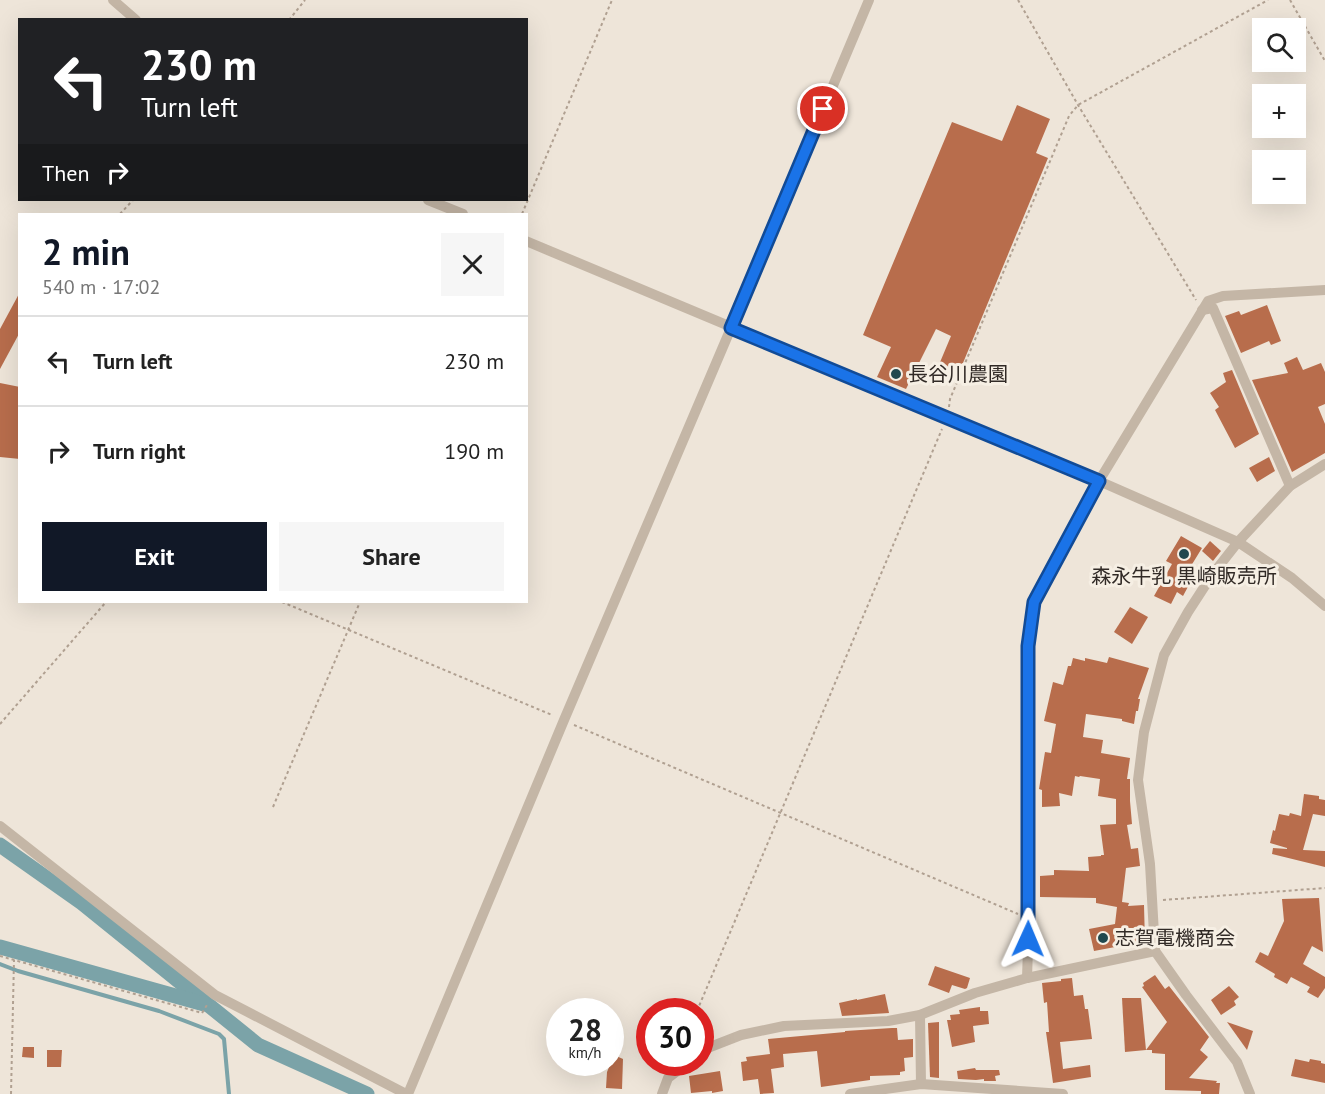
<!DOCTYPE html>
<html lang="en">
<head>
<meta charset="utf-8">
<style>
	:root { --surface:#fff; --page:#f6f6f6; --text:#222; --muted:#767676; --line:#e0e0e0; --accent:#111827 }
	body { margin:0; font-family:"PT Sans","Noto Sans JP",sans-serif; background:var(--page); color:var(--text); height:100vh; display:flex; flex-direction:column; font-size:22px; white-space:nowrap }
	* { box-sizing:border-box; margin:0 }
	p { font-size:20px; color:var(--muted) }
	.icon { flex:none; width:33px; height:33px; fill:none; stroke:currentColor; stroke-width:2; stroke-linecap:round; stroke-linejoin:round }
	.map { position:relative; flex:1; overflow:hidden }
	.drawer { position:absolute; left:18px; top:213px; width:510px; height:390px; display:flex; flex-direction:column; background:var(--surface); border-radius:0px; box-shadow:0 6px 24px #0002 }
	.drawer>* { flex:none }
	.guide { position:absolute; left:18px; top:18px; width:510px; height:183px; border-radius:0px; box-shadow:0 6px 24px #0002; background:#202124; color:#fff; overflow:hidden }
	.tools { position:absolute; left:1252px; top:18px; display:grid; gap:12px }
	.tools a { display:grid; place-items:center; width:54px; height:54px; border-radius:0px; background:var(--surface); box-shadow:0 6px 24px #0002; font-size:30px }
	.speed { position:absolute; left:546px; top:998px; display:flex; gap:12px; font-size:30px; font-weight:700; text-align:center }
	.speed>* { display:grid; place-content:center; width:78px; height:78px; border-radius:50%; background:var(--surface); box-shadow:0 6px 24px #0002; line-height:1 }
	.speed small { font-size:15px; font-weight:400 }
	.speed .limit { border:9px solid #d22; background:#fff; color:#111 }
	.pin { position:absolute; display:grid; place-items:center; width:51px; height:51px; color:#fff; margin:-26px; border:3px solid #fff; border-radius:50%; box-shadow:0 2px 6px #0007 }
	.me { position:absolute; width:66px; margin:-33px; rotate:1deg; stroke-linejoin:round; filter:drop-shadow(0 0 4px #0008) }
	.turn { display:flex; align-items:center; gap:21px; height:126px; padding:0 24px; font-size:27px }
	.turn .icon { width:78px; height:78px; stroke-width:2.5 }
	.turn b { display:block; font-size:42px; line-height:51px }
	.then { display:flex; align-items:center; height:57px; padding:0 24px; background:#0003; gap:12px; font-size:22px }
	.round { display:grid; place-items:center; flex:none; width:63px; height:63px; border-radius:0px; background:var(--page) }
	.summary { display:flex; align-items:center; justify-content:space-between; height:102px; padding:0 24px }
	h1 { font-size:36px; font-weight:700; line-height:45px; color:var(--accent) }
	.action { display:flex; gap:12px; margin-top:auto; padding:12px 24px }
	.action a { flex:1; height:69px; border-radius:0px; background:var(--accent); color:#fff; font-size:24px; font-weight:700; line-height:69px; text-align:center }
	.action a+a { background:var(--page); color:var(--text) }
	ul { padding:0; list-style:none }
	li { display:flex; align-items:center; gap:18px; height:90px; padding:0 24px; border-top:2px solid var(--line) }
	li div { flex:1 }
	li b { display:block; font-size:22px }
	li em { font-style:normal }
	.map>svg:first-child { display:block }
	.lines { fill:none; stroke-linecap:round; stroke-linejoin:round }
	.stream { stroke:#7ba3a8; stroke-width:4 }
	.canal { stroke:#7ba3a8; stroke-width:15 }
	.building { fill:#b86d4c }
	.path { stroke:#b0a091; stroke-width:2; stroke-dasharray:3 3; stroke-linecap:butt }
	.minor { stroke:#c4b6a6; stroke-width:10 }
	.route-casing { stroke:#114b97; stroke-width:15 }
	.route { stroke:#1a73e8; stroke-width:10 }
	.poi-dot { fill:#21484e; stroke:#f6efe4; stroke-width:2 }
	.labels { text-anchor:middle; stroke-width:6; stroke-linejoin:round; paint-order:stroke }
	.poi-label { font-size:20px; fill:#312a26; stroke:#f6efe4; text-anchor:start }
</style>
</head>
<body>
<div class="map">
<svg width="1325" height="1094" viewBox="0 0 1325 1094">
	<rect width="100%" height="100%" fill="#eee5d9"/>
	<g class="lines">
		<path class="stream" d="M0,964L18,971L159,1011L219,1034L224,1039L229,1094"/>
		<g class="canal">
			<path d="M0,845L82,903L258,1045L367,1094"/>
			<path d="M0,947L204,1004"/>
		</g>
	</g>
	<g class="building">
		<path d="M1017,105L1050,119L1036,153L1048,158L958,375L938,367L951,336L936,329L906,389L877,377L891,347L863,335L952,122L1002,141Z"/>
		<path d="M20,292V332L0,369V329Z"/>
		<path d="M1267,305L1281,341L1271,345L1269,341L1241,353L1225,316L1239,311L1241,315Z"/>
		<path d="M1297,357L1303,370L1321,363L1325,372V404L1318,407L1325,424V453L1292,472L1252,380L1288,373L1284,363Z"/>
		<path d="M1232,370L1259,434L1235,448L1215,410L1219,407L1210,393L1226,382L1223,373Z"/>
		<path d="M0,383L20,387V459L0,457Z"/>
		<path d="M1269,457L1275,471L1257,482L1249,468Z"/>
		<path d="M1181,536L1202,548L1183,579L1190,583L1183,596L1177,592L1171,604L1154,596L1172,564L1166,561Z"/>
		<path d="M1210,541L1221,551L1213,561L1202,551Z"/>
		<path d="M1130,607L1148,617L1132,644L1114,632Z"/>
		<path d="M1109,657L1149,668L1138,699H1140L1138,711H1136L1134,724L1122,721V719L1086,714L1083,737L1103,740L1101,753L1130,758L1127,779H1130V801L1132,824L1127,825L1131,849L1138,848L1140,866L1126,868L1122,902L1129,903L1128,906L1144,905L1145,943L1131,944L1094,951L1089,929L1115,924L1117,907L1096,903V898L1040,897V876L1054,875V870L1089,871L1088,857L1101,856V855H1104L1100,825L1116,824V799L1098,796L1100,779L1080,776L1079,777L1075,776L1072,796L1059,793L1060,806L1042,807V790L1039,789L1045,752L1051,753L1056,724L1044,721L1053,682L1063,685L1068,666H1071L1073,658L1085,661V658L1107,663Z"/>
		<path d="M1304,794L1319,796V799L1325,800V816L1313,814L1303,850L1325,851V867L1272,854L1273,848L1287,849V848L1270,843L1273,830L1275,831L1279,814L1289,816L1290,813L1301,816Z"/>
		<path d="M1319,898L1323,952L1312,946L1303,964L1325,977V988L1318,998L1307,992L1310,987L1291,977L1287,984L1274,977L1275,974L1255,962L1260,952L1268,956L1284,921L1282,899Z"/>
		<path d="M935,966L970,978L967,988L965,989L952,985L949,993L928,985Z"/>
		<path d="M1155,975L1165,989L1169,986L1209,1037L1200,1050L1208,1057L1189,1078L1217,1081L1216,1083H1220L1219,1094H1201V1091L1165,1090V1054L1152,1053V1050H1146L1167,1022L1142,987L1144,986L1143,983Z"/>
		<path d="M1072,978L1074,996L1083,995L1085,1009H1088L1092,1039L1060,1042L1063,1069L1090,1065L1091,1077L1053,1083L1046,1032H1049L1047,1002L1044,1003L1042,983L1061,981V979Z"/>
		<path d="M1229,986L1239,997L1234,1001L1236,1005L1221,1015L1211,1000Z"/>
		<path d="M885,994L889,1013L842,1016L839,1003L857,999V1000Z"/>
		<path d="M1122,998H1141L1146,1050L1125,1052Z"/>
		<path d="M980,1007V1011H988L989,1024L973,1026L975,1042L952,1047L947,1020H951L950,1015L960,1014L959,1010Z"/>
		<path d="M939,1022V1078L930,1077L928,1023Z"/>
		<path d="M1227,1022L1253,1031L1247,1050Z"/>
		<path d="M892,1028H897L898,1040L913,1039V1057L904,1058L905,1071L900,1072V1075L870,1076V1080L821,1087L817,1051L783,1054L784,1067L771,1069L774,1093L760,1094L758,1079L743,1081L741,1062L747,1061L746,1057L770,1054L768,1039L845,1032V1031Z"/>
		<path d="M23,1047H34V1058L22,1057Z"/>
		<path d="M47,1050H62L61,1067H47Z"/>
		<path d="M614,1055L623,1059L622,1089L606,1088L607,1072Z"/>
		<path d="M1295,1059L1309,1062L1310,1059L1321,1061V1063L1325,1064V1083L1291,1076Z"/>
		<path d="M975,1068L976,1070H999L1000,1075L995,1076L996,1081H984V1079L976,1080L958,1079L957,1071Z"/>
		<path d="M720,1071L723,1091L712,1093V1091L691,1093L689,1076Z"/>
	</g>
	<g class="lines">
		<g class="path">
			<path d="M1018,0L1078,105L1196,300"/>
			<path d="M1290,0L1325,61"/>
			<path d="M289,20L305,0"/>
			<path d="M120,214L133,200"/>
			<path d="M522,214L612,0"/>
			<path d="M949,407L950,399L1069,116L1078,105L1268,0"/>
			<path d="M282,602L552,715"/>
			<path d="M0,724L106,602"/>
			<path d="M574,725L1018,914"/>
			<path d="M273,807L360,602"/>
			<path d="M1163,900L1325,888"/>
			<path d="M0,956L202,1013L207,1005"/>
			<path d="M697,1011L942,429"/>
			<path d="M11,1094L14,960"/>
		</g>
		<g class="minor">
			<path d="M113,0L136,20"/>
			<path d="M428,200L463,214"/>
			<path d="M526,241L1099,481L1238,542L1292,578L1325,606"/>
			<path d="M1202,310L1213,308L1290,486"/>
			<path d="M0,826L215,995L406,1094"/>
			<path d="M1027,978L1029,919L1028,646L1034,602L1099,481L1208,301L1223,296L1325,290"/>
			<path d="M920,1015L921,1084"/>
			<path d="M700,1053L705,1049L741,1035L784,1026L888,1021L920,1015L975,993L1027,978L1155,951"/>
			<path d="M408,1094L564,720L731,328L869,0"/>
			<path d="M662,1094L668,1078L689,1062"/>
			<path d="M850,1094L921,1084L1063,1094"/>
			<path d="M1250,1094L1237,1062L1186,995L1155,951L1150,864L1138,780L1144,732L1164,655L1188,612L1212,575L1238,542L1290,486L1325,464"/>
		</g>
	</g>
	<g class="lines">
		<g class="route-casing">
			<path id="route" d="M823,109L731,328L1099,481L1034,602L1028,646V939"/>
		</g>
		<use href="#route" class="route"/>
	</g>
	<g class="poi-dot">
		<circle cx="896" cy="374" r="6"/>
		<circle cx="1184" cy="554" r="6"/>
		<circle cx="1103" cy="938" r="6"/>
	</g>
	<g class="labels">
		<g class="poi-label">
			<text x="908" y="381">長谷川農園</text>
			<text x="1184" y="583" text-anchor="middle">森永牛乳 黒崎販売所</text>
			<text x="1115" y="945">志賀電機商会</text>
		</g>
	</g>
</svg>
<div class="tools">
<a><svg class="icon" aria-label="search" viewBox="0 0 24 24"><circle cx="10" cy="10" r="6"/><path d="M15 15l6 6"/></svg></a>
<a>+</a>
<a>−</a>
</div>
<div class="speed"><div>28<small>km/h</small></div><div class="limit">30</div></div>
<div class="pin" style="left:823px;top:109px;background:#d93025"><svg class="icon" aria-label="arrive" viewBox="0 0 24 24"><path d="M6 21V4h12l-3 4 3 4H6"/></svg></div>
<svg class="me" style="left:1028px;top:939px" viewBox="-20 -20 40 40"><path d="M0-17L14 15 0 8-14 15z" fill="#1a73e8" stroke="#fff" stroke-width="4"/></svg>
<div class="guide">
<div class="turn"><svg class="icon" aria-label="left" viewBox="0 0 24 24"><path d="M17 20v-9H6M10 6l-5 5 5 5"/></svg><div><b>230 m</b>Turn left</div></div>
<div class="then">Then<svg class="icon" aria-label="right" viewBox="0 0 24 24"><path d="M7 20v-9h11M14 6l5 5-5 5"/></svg></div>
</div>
<section class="drawer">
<div class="summary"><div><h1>2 min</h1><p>540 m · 17:02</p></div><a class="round"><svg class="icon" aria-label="close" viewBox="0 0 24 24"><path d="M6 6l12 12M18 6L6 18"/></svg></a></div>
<ul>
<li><svg class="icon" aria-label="left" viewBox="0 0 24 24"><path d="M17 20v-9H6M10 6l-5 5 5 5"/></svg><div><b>Turn left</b></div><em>230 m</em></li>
<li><svg class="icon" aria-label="right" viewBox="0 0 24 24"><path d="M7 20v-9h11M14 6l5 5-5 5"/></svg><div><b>Turn right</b></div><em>190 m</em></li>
</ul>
<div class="action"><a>Exit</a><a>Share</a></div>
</section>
</div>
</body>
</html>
